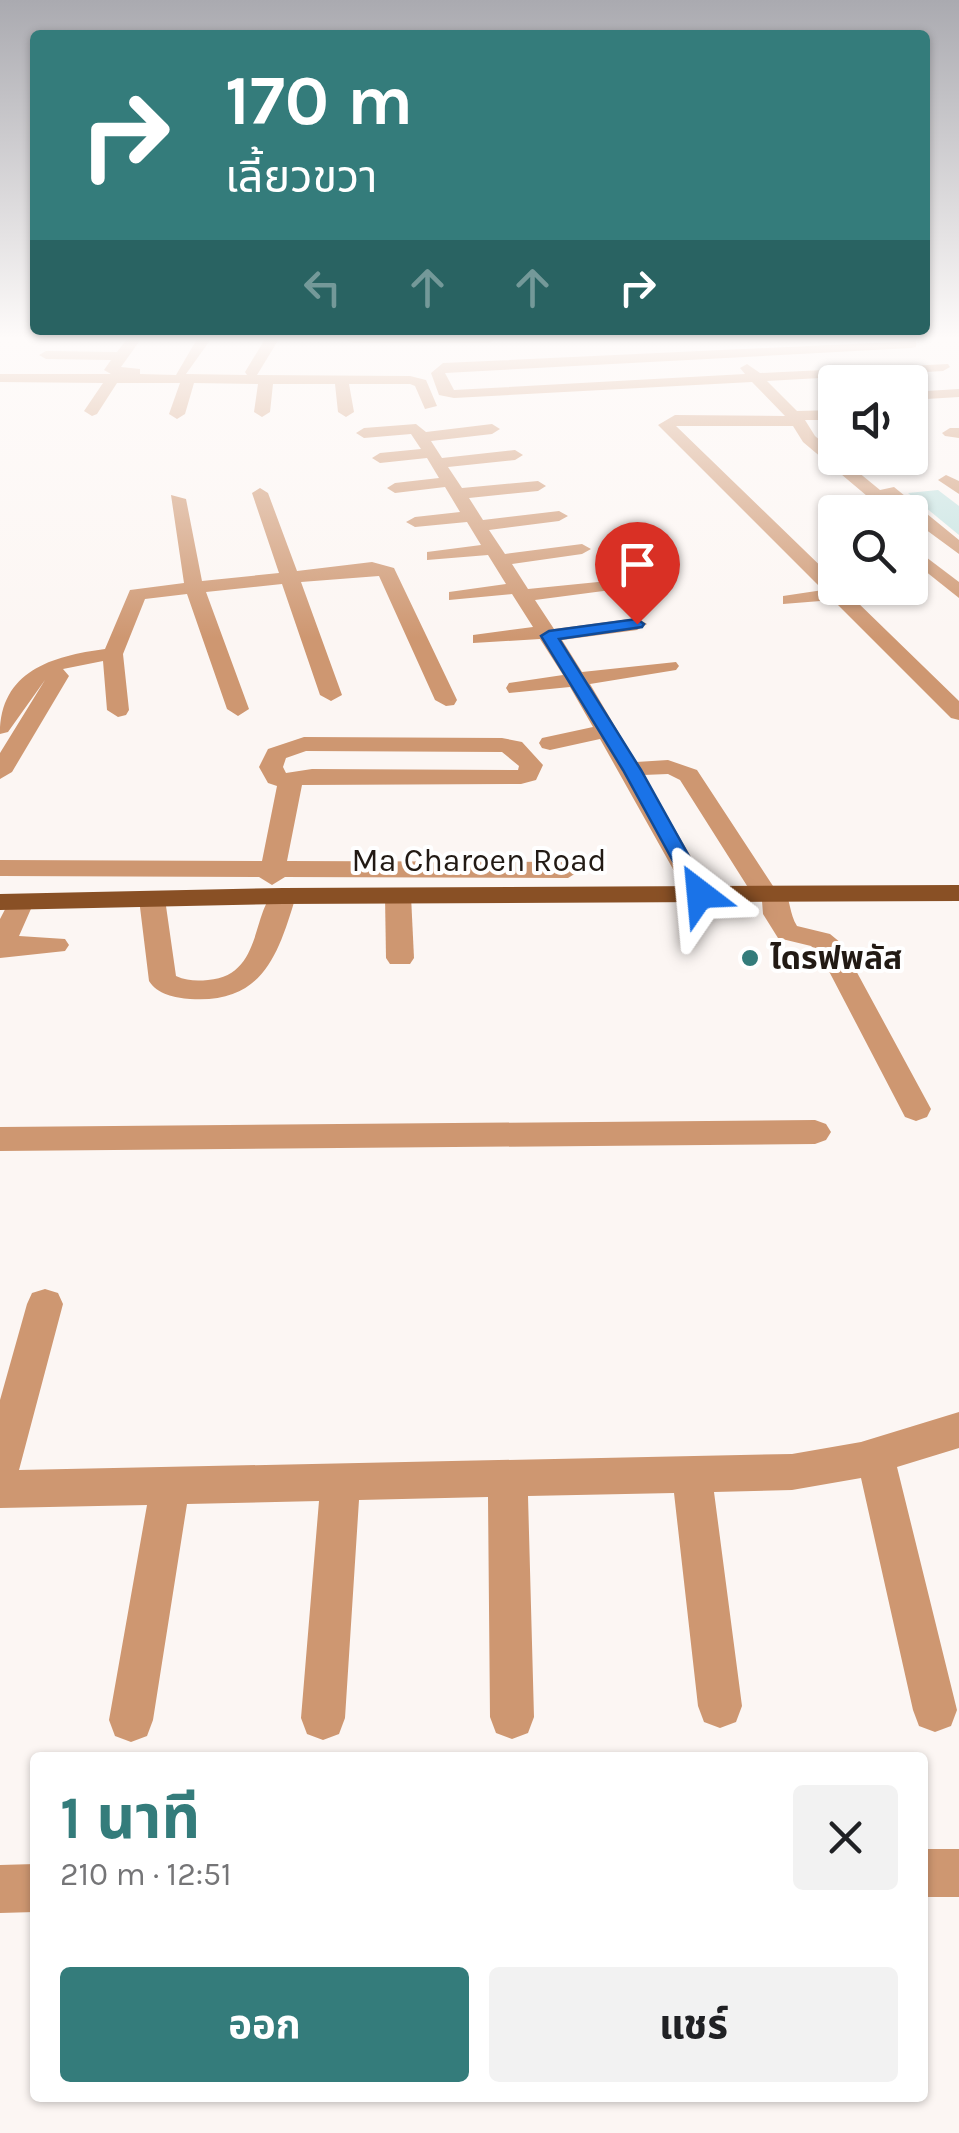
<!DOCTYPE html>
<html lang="th">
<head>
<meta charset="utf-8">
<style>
	:root { --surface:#fff; --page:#f2f2f2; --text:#202124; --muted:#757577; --accent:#347c7b }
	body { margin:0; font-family:Karla,"Noto Sans Thai",sans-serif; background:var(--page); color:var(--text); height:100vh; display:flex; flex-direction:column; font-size:38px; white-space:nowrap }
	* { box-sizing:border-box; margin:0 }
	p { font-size:32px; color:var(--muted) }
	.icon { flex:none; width:55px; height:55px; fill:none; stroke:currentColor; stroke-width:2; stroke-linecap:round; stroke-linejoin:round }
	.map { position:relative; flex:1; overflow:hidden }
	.panel { position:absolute; left:30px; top:1752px; width:898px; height:350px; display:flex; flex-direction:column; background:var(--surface); border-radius:10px; box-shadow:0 2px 8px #0004 }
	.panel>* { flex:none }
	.hud { position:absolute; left:30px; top:30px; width:900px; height:305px; border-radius:10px; box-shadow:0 2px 8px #0004; background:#347c7b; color:#fff; overflow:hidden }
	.controls { position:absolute; left:818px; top:365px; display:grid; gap:20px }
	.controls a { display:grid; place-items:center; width:110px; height:110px; border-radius:10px; background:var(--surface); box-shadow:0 2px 8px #0004; font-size:50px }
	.pin { position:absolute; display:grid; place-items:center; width:85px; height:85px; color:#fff; margin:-102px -42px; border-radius:50% 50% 50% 0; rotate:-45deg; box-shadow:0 0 10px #0007 }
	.pin .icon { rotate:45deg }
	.me { position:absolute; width:110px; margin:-55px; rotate:331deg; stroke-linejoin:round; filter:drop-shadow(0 0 8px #0008) }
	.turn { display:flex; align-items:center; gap:35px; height:210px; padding:0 30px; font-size:45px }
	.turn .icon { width:130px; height:130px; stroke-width:2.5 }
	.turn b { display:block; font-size:70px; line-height:85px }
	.lanes { display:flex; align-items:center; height:95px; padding:0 30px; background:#0003; justify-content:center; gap:50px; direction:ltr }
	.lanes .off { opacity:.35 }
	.round { display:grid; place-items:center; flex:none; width:105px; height:105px; border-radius:10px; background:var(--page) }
	.head { display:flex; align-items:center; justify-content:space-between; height:170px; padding:0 30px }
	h1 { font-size:60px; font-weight:700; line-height:75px; color:var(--accent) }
	.action { display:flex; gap:20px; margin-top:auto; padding:20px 30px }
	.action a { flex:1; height:115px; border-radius:10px; background:var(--accent); color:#fff; font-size:40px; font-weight:700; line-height:115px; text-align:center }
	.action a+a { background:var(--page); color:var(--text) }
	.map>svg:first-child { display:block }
	.building { fill:#bfe1df }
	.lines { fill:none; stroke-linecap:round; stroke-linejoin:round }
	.minor { fill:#ce9771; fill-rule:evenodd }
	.major { fill:#895025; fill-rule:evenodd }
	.route { fill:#1a73e8; stroke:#114b97; stroke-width:2.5 }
	.poi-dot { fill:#347c7b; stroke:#fff; stroke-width:4 }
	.labels { text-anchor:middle; stroke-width:8; stroke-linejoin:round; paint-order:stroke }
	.street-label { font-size:32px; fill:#221a14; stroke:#fff }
	.poi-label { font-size:32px; font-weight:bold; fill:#221a14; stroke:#fff; text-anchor:start }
</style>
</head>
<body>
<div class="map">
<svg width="959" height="2133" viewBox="0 0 959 2133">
	<rect width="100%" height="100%" fill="#fcf6f3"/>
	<path class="building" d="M938,490L959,506V535L908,493Z"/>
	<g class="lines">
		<g class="minor">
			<path d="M127,339H141L121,367L140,369V374L176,375L197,339H211L186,374L247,375L245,372L265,339H279L257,375L410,376L426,380L437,406L425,409L415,386L410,384H349L354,412L346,417L338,412L335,384H273L270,412L262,417L254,412L258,384L194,383L185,414L177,419L169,414L180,383H117L97,414L92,416L84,411L103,383L0,382V374H111L104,370L111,360L46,359L39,355L46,351L117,352Z"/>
			<path d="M346,339H496L489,343H353Z"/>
			<path d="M916,341V347L911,348L445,373L454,390L745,374L740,368L747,364L760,373L948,364L950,367L943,371L767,381L797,411L835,410V420H805L815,436L835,453V458H841L880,490L894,487L959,540V554L910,518V512H886L803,442L793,426H676L835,580V588H893L891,592L853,598L959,701V720L951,718L833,600L783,604V596L823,590L658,425L675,415L785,416L752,382L454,398L439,395L431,373L443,363Z"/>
			<path d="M959,389V397L910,400V392Z"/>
			<path d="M416,424L426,432L492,424L500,429L492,434L431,441L442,458L515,450L523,455L515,460L448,467L462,488L538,481L546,486L538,491L469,498L483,520L559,511L568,516L559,521L489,530L505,554L582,544L591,549L582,554L512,564L528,589L618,580V588L611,590L535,600L554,629L637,618L647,624L637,630L562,640L582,672L676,662L679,666L676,670L590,684L636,762L668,760L697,770L773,886L783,888C791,900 789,913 797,926L830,934L841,943L931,1109L927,1117L916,1121L905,1117L820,954L811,946L778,938L763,914L762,901L756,900L680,780L668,774L643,775L713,894L700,902L687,894L600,739L550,750L542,748L539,743L542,738L593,727L570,687L509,693L506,688L509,683L563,675L540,639L473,643V635L533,627L512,594L449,600V592L506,584L488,555L427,560V552L481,545L467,522L415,527L406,522L415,517L460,512L445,487L395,493L387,488L395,483L439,478L427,458L380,463L372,458L380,453L421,449L411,434L364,438L356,433L364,428Z"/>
			<path d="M950,428H959V438L945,436L942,433Z"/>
			<path d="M946,475L959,481V494L938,480Z"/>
			<path d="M260,488L268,493L297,571L372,562L394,568L457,700L454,705L446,706L435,700L379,576L301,582L342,695L331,701L320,695L282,584L206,592L249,709L238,716L227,709L187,594L145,599L123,654L129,710L126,715L118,717L107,710L103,661L63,669L69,676L12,772L0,779V753L45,680L8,732L0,734C0,671 52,656 105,649L130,590L184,583L171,495L186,499L202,581L279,573L252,493Z"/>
			<path d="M910,545L959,582V598L910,559Z"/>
			<path d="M304,737L502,738L522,742L543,765L536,780L521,784L302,785L287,861L568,862L581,870L568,878L285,877L272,885L259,877L0,876V860L262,861L277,786L268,783L259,767L268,749ZM306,751L502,752L519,766L518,770L312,769L286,773L283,767L286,758Z"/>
			<path d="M283,888L296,896C278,955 263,1004 190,999C175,998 157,994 149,981L139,899L143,893L152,891L165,899L176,976C187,981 197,981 208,980C268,976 249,897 283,888Z"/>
			<path d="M398,888L411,896L414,958L410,964H390L386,958L385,896Z"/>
			<path d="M21,894L34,902L19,936L65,939L69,945L65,951L0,958V919L12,896Z"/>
			<path d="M815,1120L826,1124L831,1132L826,1140L815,1144L0,1151V1127Z"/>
			<path d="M45,1289L58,1293L63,1304L19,1470L792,1454L861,1442L959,1412V1448L897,1467L957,1710L951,1726L935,1732L919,1726L913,1710L861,1478L792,1490L714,1492L742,1706L736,1722L720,1728L704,1722L698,1706L674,1493L528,1496L534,1717L528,1733L512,1739L496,1733L490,1717L488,1497L359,1500L345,1718L339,1734L323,1740L307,1734L301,1718L319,1501L187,1504L153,1720L147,1736L131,1742L115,1736L109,1720L147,1505L0,1508V1400L27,1304L32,1293Z"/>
			<rect x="922" y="1849" width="37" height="48"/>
			<path d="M35,1864V1912L0,1913V1865Z"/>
		</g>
		<path class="major" d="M959,885V901L283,904L0,910V894L283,888Z"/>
	</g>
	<linearGradient id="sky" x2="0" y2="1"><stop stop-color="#aaaab0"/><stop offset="0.53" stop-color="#fefbfa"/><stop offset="1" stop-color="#fefbfa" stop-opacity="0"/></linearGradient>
	<rect width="959" height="638" fill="url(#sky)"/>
	<path class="route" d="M637,619L644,624L642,627L559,639L641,770L710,894L700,900L691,894L623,770L541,636L549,631Z"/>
	<circle class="poi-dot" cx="750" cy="958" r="10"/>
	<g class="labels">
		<g class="street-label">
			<text x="479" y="871">Ma Charoen Road</text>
		</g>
		<g class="poi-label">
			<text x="770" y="969">ไดรฟพลัส</text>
		</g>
	</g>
</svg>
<div class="controls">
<a><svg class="icon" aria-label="sound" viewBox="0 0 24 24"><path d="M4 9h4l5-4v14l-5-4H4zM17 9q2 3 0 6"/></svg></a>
<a><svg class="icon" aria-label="search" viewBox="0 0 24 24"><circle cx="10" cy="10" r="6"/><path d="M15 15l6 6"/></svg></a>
</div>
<div class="pin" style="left:637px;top:624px;background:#d93025"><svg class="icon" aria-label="arrive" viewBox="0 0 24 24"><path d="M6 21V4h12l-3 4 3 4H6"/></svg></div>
<svg class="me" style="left:700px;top:894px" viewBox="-20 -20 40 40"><path d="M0-17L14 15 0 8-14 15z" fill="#1a73e8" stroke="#fff" stroke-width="4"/></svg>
<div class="hud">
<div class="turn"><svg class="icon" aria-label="right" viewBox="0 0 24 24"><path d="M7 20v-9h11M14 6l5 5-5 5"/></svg><div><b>170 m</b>เลี้ยวขวา</div></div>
<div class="lanes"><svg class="icon off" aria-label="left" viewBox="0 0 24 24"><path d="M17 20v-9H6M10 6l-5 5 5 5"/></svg><svg class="icon off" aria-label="ahead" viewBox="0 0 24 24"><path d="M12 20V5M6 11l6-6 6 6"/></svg><svg class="icon off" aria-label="ahead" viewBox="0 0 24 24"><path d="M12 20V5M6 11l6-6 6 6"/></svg><svg class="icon" aria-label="right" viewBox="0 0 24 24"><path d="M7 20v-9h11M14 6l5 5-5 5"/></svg></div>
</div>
<section class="panel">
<div class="head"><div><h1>1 นาที</h1><p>210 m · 12:51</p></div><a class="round"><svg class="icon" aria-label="close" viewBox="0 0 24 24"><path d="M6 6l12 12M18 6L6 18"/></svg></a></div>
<div class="action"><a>ออก</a><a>แชร์</a></div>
</section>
</div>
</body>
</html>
